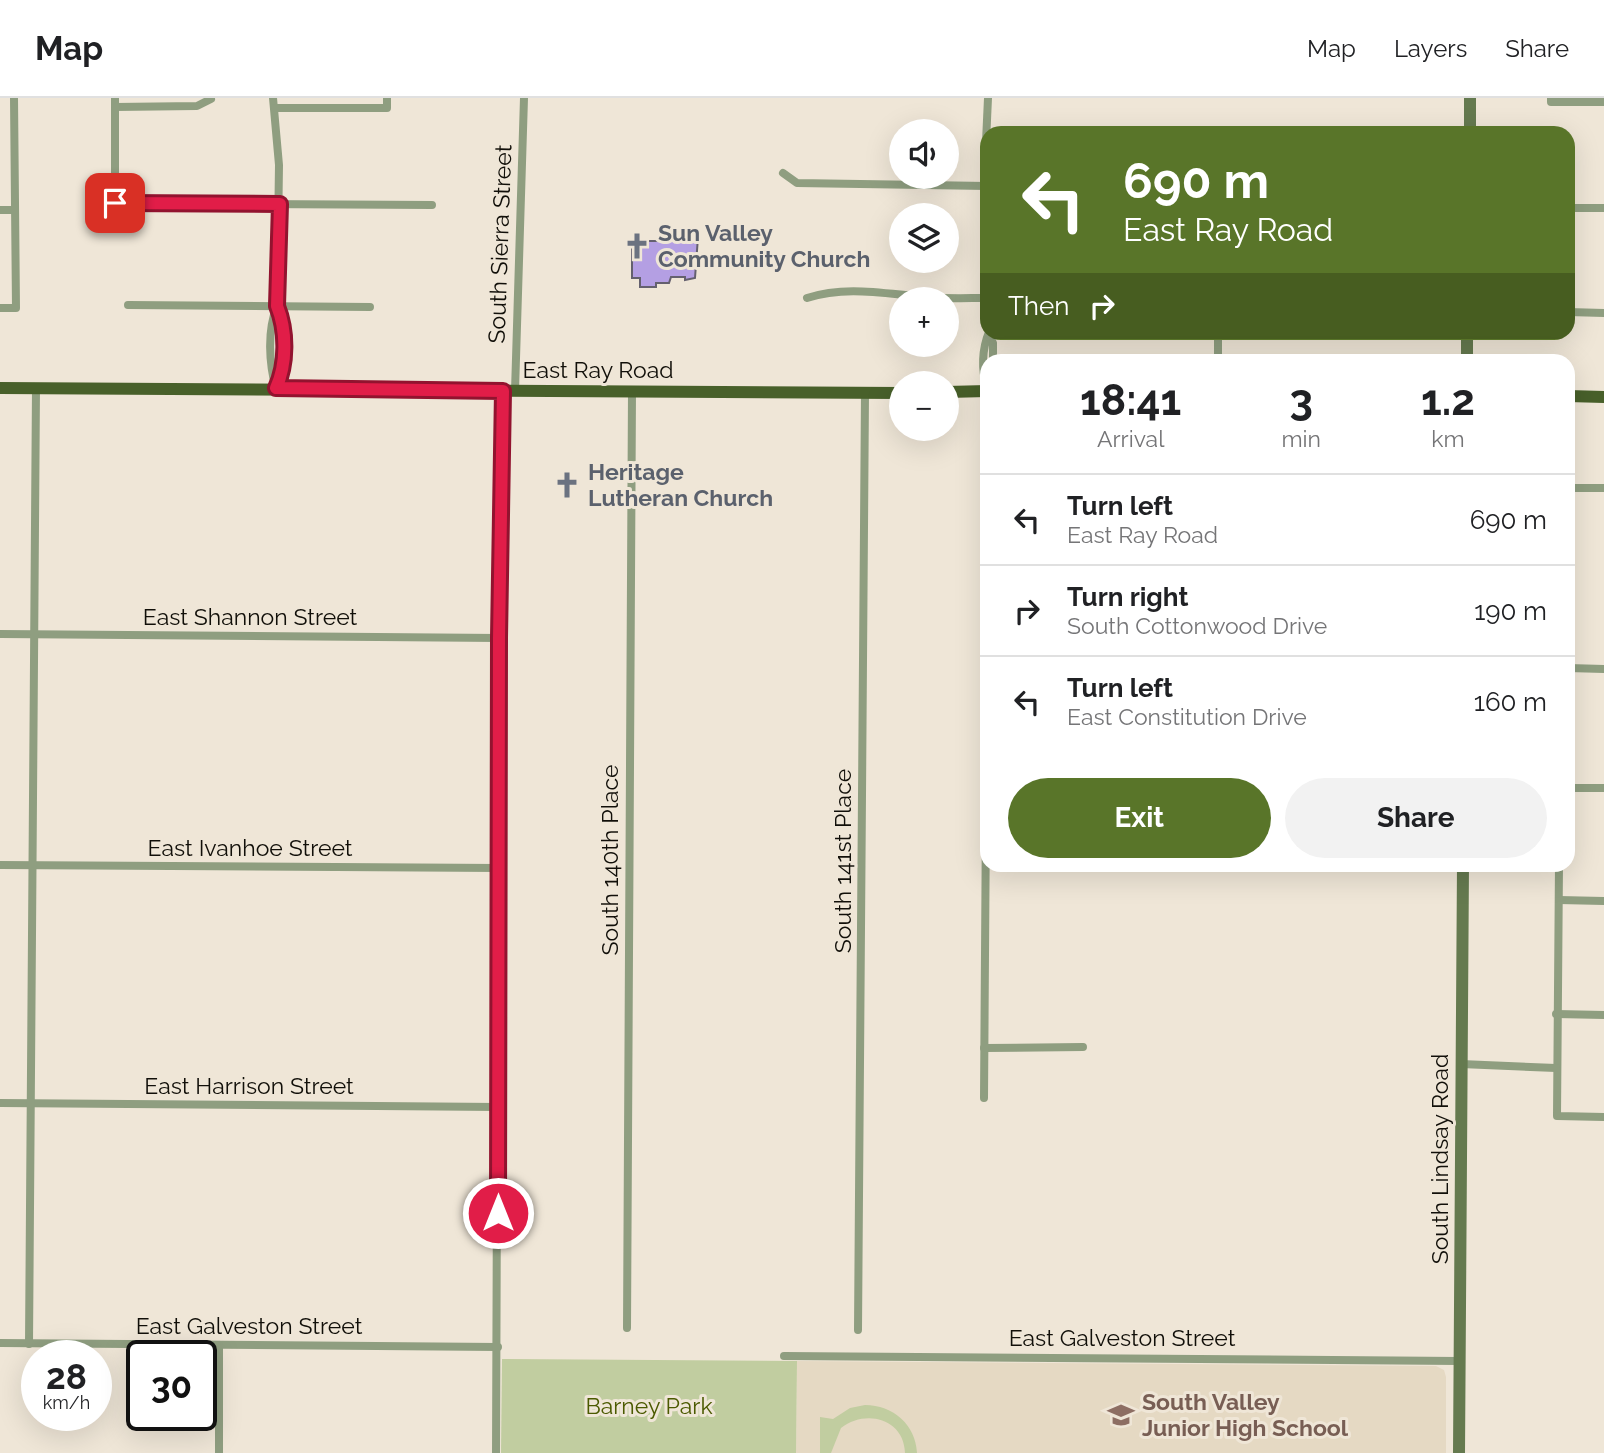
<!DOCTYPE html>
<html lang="en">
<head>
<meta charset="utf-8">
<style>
	:root { --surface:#fff; --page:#f2f2f2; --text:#202124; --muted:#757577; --line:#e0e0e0; --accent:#597529 }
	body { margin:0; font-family:Raleway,sans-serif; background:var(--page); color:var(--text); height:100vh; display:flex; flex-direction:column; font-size:26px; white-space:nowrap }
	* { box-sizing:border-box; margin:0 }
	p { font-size:23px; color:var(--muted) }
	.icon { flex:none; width:38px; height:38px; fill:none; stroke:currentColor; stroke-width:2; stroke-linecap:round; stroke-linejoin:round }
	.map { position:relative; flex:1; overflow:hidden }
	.details { position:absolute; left:980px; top:256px; width:595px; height:518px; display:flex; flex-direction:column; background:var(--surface); border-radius:21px; box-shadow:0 7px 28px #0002 }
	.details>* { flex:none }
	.banner { position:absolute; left:980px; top:28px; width:595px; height:214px; border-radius:21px; box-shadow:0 7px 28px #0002; background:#597529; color:#fff; overflow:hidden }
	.buttons { position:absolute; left:889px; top:21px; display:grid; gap:14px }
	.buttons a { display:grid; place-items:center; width:70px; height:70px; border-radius:50%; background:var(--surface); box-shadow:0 7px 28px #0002; font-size:35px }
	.speed { position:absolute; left:21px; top:1242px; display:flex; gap:14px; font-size:35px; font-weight:700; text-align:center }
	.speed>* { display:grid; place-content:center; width:91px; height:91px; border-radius:50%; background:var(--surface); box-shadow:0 7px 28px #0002; line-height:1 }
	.speed small { font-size:18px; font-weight:400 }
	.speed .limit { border:4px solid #111; border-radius:10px; background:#fff; color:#111 }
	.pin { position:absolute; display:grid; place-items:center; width:60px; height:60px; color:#fff; margin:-30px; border-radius:14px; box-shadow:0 4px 10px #0006 }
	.me { position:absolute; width:77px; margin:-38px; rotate:0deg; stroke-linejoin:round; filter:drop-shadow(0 0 5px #0008) }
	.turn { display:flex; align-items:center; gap:24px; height:147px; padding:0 28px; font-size:32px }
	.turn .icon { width:91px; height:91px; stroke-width:2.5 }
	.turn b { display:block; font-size:49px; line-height:60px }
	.then { display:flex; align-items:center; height:66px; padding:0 28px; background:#0003; gap:14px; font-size:26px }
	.eta { display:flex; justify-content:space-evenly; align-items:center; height:119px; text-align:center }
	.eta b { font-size:42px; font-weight:700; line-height:49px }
	.primary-button { display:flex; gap:14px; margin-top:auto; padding:14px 28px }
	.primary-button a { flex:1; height:80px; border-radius:42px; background:var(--accent); color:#fff; font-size:28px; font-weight:700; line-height:80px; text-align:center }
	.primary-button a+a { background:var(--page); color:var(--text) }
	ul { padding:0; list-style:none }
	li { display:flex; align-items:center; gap:21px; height:91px; padding:0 28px; border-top:2px solid var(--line) }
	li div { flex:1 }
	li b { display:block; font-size:26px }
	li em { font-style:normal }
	header { display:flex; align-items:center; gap:42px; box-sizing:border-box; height:98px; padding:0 35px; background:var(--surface); border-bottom:2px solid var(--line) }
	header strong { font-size:33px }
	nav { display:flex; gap:38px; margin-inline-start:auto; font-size:24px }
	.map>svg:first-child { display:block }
	.built { fill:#e5d9c3 }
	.green { fill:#c1cda0 }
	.building { fill:#b49fe3; stroke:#64606e; stroke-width:2 }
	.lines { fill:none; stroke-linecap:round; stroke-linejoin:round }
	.street { stroke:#8f9e80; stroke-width:8 }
	.secondary { stroke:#657a4f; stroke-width:12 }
	.primary { stroke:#48602a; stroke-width:12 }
	.route-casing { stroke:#92132f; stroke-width:18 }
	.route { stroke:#e11d48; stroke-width:12 }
	.labels { text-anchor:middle; stroke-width:6; stroke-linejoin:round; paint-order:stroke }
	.worship-label { font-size:23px; font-weight:bold; fill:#5b616d; stroke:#efe6d7; text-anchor:start }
	.street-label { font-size:23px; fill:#110f09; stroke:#efe6d7 }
	.education-label { font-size:23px; font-weight:bold; fill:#785e54; stroke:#efe6d7; text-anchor:start }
	.park-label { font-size:23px; fill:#4b5a00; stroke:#efe6d7 }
</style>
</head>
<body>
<header>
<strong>Map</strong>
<nav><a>Map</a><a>Layers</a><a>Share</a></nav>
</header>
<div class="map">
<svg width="1604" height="1355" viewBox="0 0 1604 1355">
	<rect width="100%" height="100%" fill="#efe6d7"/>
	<path class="built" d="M797,1263L1436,1268L1444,1272L1446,1279V1355H796Z"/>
	<g class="green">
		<path d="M502,1261L797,1263L796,1355H501Z"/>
		<path d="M865,1307C893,1307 916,1327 917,1355H905C904,1320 865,1311 841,1330L831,1355H820V1319L833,1321L850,1310Z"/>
	</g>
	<path class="building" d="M673,133H696L695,139H698L695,180L685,182V179H671L669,185H656V189H640V180H632V143H672Z"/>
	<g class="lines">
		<g class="street">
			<path d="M115,0V105L432,107"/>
			<path d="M273,0L279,67L277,208C267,233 269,265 276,291"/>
			<path d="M1551,0V4H1604"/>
			<path d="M115,9L197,8L211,1"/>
			<path d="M275,10H387V0"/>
			<path d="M783,75L797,85L987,88"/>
			<path d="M1568,110H1604"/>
			<path d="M0,112H15"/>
			<path d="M987,123L984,88L988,0"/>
			<path d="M807,200C846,187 886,196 926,199C946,201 967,200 987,200"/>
			<path d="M128,207L370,209"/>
			<path d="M0,210H16L14,0"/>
			<path d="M1568,214L1604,215"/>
			<path d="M989,237L993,245V262"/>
			<path d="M1218,262V234"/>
			<path d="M987,289C981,272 982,251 989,234"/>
			<path d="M276,290C287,266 287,232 277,208"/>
			<path d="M515,293L524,0"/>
			<path d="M1568,390H1604"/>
			<path d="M0,536L499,540"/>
			<path d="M1568,570L1604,571"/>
			<path d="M1568,690H1604"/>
			<path d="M1559,766L1557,1018L1604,1019"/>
			<path d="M0,767L499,770"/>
			<path d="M1559,802L1604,803"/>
			<path d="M1556,916L1604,917"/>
			<path d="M984,950L1083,949"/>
			<path d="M1461,966L1556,970"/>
			<path d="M984,1000L987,573"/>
			<path d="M0,1005L498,1009"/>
			<path d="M627,1230L632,293"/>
			<path d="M858,1232L865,295"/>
			<path d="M0,1245L498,1249"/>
			<path d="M29,1246L36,290"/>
			<path d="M219,1247V1355"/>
			<path d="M784,1258L1459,1263"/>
			<path d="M496,1355L499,540L503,293"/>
		</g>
		<g class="secondary">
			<path d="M1470,35V0"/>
			<path d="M1467,262V234"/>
			<path d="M1459,1355L1463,766"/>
		</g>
		<g class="primary">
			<path d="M0,290L901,295"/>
			<path d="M947,294L987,293"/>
			<path d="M1568,298L1604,299"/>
		</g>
	</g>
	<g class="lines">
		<g class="route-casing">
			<path id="route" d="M115,105L280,106L277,208C287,233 287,266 276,290L503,293L499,540L498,1115"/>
		</g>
		<use href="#route" class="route"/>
	</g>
	<defs>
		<g id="church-bare" transform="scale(2.1)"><path d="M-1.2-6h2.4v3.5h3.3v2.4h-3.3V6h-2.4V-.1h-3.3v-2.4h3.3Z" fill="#6b7280" stroke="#efe6d7" stroke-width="2.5" paint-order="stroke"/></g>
		<g id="school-bare" transform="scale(2.1)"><path d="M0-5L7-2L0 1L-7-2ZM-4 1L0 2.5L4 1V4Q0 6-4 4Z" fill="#8d6e63" stroke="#efe6d7" stroke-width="2.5" paint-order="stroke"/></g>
	</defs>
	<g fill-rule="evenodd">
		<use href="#church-bare" x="637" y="148"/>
		<use href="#church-bare" x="567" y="387"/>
		<use href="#school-bare" x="1121" y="1317"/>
	</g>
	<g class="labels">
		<g class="worship-label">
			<text x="658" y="143">Sun Valley<tspan x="658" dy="26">Community Church</tspan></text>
			<text x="588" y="382">Heritage<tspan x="588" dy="26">Lutheran Church</tspan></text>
		</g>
		<g class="street-label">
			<text transform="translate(500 146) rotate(-88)" y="8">South Sierra Street</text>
			<text x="598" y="280">East Ray Road</text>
			<text x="250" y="527">East Shannon Street</text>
			<text x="250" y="758">East Ivanhoe Street</text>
			<text transform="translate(610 762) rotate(-90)" y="8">South 140th Place</text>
			<text transform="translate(843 763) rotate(-90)" y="8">South 141st Place</text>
			<text x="249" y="996">East Harrison Street</text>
			<text transform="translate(1440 1061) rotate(-90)" y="8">South Lindsay Road</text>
			<text x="249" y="1236">East Galveston Street</text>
			<text x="1122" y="1248">East Galveston Street</text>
		</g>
		<g class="education-label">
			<text x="1142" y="1312">South Valley<tspan x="1142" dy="26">Junior High School</tspan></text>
		</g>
		<g class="park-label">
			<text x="649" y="1316">Barney Park</text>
		</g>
	</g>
</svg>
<div class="buttons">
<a><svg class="icon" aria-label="sound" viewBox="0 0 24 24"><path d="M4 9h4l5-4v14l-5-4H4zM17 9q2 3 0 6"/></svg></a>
<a><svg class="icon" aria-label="layers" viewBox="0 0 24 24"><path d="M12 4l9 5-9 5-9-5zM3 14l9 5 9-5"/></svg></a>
<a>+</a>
<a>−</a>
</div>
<div class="speed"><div>28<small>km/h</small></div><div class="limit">30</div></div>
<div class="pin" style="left:115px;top:105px;background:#d93025"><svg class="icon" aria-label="arrive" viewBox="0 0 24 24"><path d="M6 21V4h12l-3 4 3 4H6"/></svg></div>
<svg class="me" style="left:498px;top:1115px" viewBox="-20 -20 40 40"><circle r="17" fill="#e11d48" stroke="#fff" stroke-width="3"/><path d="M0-11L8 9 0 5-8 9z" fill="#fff"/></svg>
<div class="banner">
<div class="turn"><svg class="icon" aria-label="left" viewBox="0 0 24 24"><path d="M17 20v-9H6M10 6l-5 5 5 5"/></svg><div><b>690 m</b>East Ray Road</div></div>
<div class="then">Then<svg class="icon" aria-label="right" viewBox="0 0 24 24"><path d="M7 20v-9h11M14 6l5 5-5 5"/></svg></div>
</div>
<section class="details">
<div class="eta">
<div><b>18:41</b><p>Arrival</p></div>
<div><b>3</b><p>min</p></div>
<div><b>1.2</b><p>km</p></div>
</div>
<ul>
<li><svg class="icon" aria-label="left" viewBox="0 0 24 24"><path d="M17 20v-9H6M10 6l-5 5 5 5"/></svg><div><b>Turn left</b><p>East Ray Road</p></div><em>690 m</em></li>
<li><svg class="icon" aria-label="right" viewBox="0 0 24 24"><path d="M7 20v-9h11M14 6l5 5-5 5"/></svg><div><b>Turn right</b><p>South Cottonwood Drive</p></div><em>190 m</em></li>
<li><svg class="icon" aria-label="left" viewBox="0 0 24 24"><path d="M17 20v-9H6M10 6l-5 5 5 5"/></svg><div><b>Turn left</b><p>East Constitution Drive</p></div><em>160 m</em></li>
</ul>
<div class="primary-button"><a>Exit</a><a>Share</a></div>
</section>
</div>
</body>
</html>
